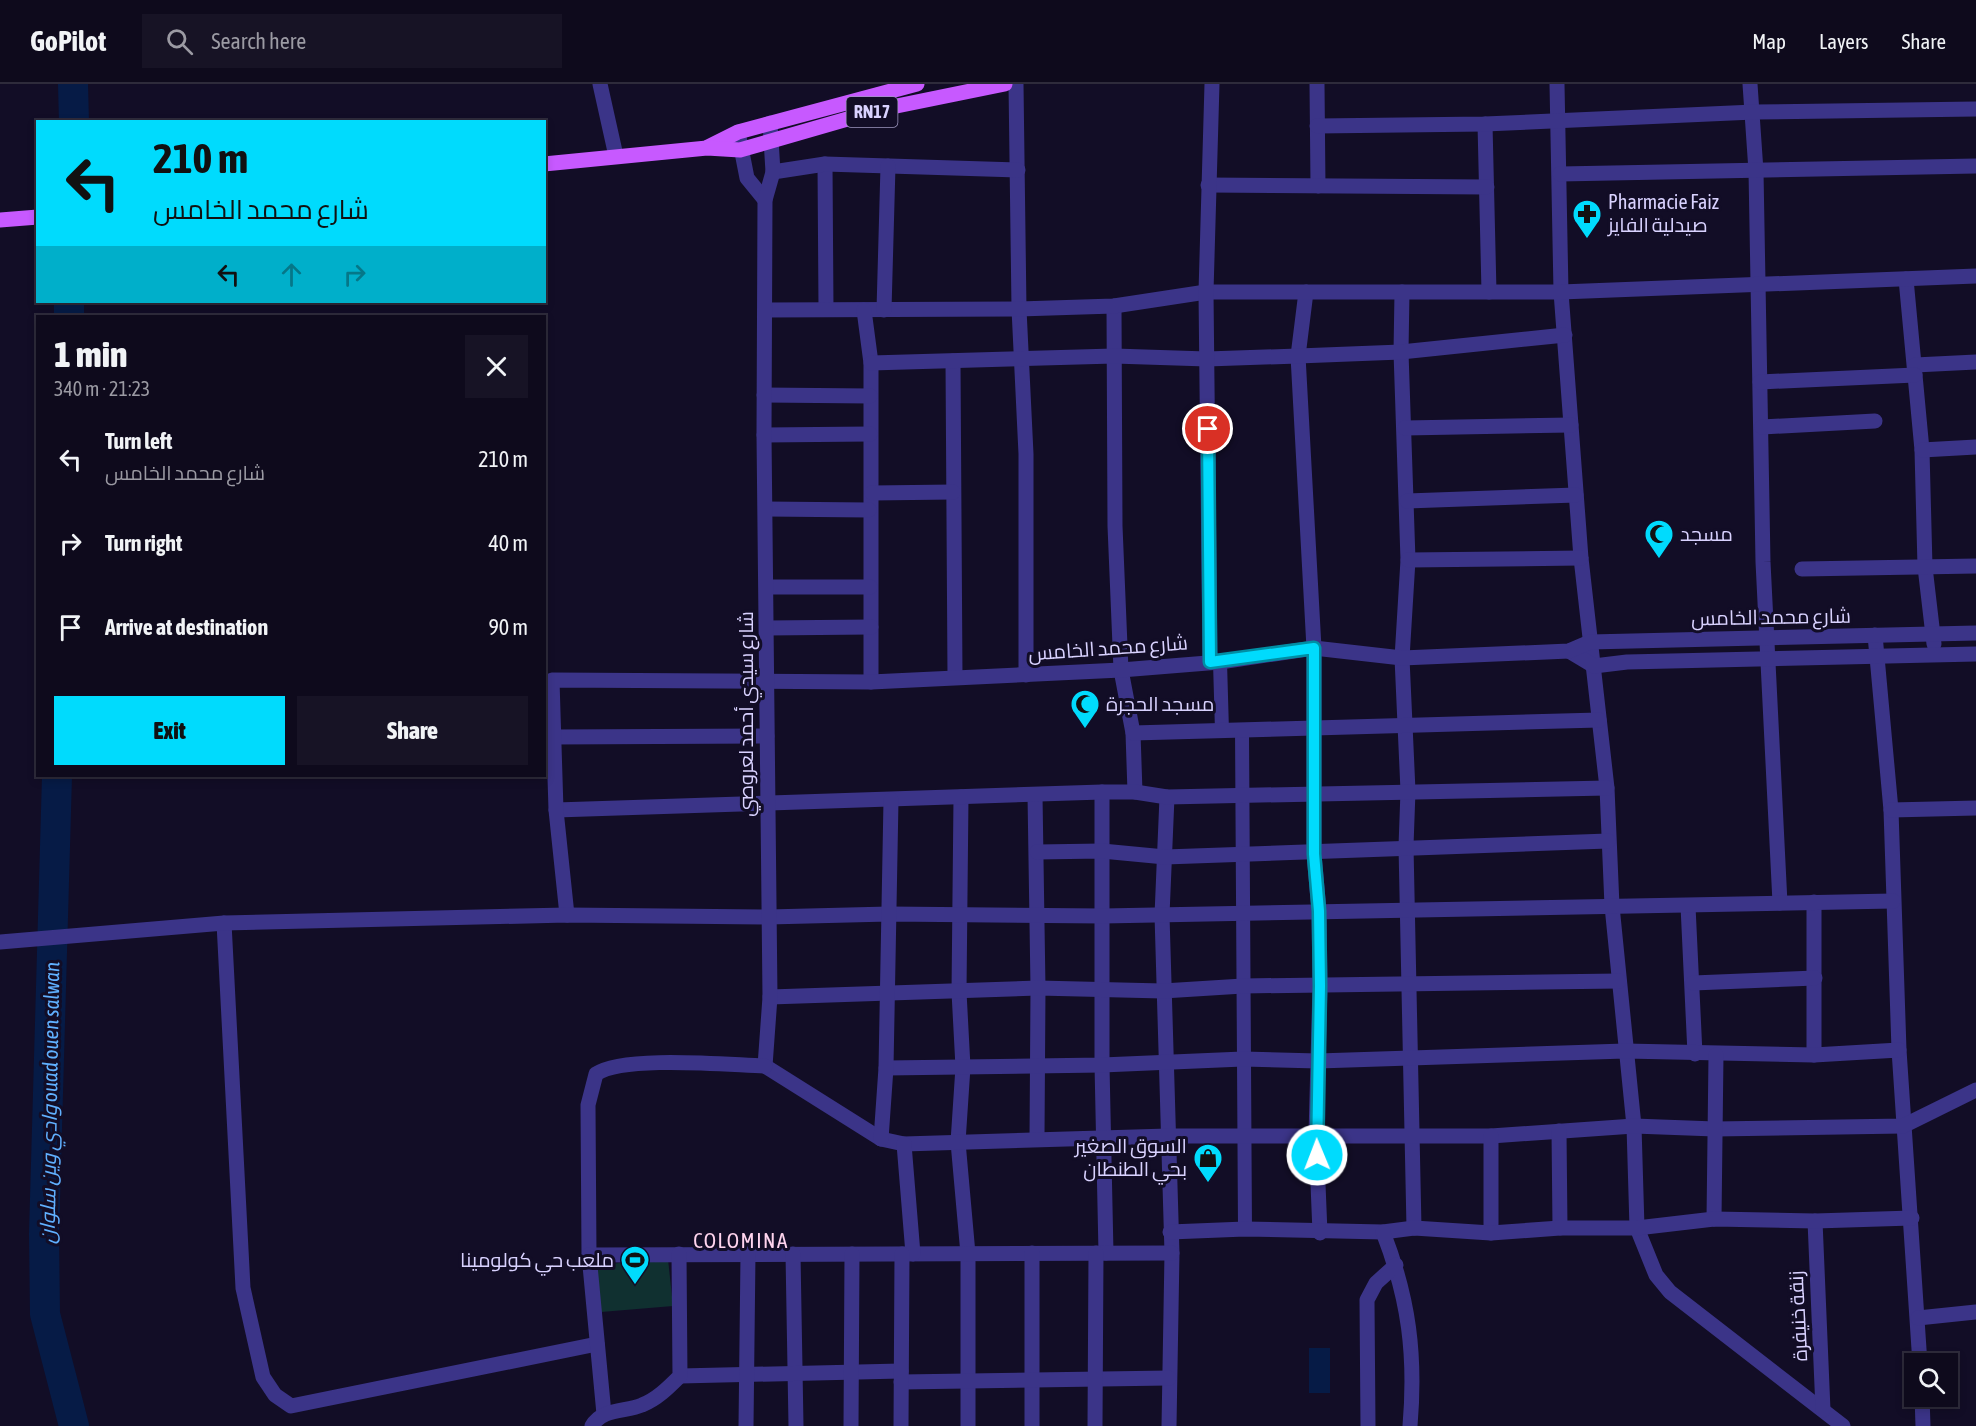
<!DOCTYPE html>
<html lang="en">
<head>
<meta charset="utf-8">
<style>
	:root { --surface:#0e0a1c; --page:#171325; --text:#f1f3f6; --muted:#9b9aa3; --line:#2e2b3b; --accent:#00dbfd }
	body { margin:0; font-family:"Asap Condensed",Cairo,sans-serif; background:var(--page); color:var(--text); height:100vh; display:flex; flex-direction:column; font-size:22px; white-space:nowrap }
	* { box-sizing:border-box; margin:0 }
	p { font-size:20px; color:var(--muted) }
	.icon { flex:none; width:33px; height:33px; fill:none; stroke:currentColor; stroke-width:2; stroke-linecap:round; stroke-linejoin:round }
	.map { position:relative; flex:1; overflow:hidden }
	.panel { position:absolute; left:36px; top:231px; width:510px; height:462px; display:flex; flex-direction:column; background:var(--surface); border-radius:0px; box-shadow:0 3px 9px #0003,0 0 0 2px var(--line) }
	.panel>* { flex:none }
	.guide { position:absolute; left:36px; top:36px; width:510px; height:183px; border-radius:0px; box-shadow:0 3px 9px #0003,0 0 0 2px var(--line); background:#00dbfd; color:#111; overflow:hidden }
	.controls { position:absolute; left:1904px; top:1269px; display:grid; gap:12px }
	.controls a { display:grid; place-items:center; width:54px; height:54px; border-radius:0px; background:var(--surface); box-shadow:0 3px 9px #0003,0 0 0 2px var(--line); font-size:30px }
	.pin { position:absolute; display:grid; place-items:center; width:51px; height:51px; color:#fff; margin:-26px; border:3px solid #fff; border-radius:50%; box-shadow:0 2px 6px #0007 }
	.me { position:absolute; width:66px; margin:-33px; rotate:359deg; stroke-linejoin:round; filter:drop-shadow(0 0 4px #0008) }
	.turn { display:flex; align-items:center; gap:21px; height:126px; padding:0 18px; font-size:27px }
	.turn .icon { width:78px; height:78px; stroke-width:2.5 }
	.turn b { display:block; font-size:42px; line-height:51px }
	.lanes { display:flex; align-items:center; height:57px; padding:0 18px; background:#0003; justify-content:center; gap:30px; direction:ltr }
	.lanes .off { opacity:.35 }
	.round { display:grid; place-items:center; flex:none; width:63px; height:63px; border-radius:0px; background:var(--page) }
	.headline { display:flex; align-items:center; justify-content:space-between; height:102px; padding:0 18px }
	h1 { font-size:36px; font-weight:800; line-height:45px }
	.primary-button { display:flex; gap:12px; margin-top:auto; padding:12px 18px }
	.primary-button a { flex:1; height:69px; border-radius:0px; background:var(--accent); color:#111; font-size:24px; font-weight:800; line-height:69px; text-align:center }
	.primary-button a+a { background:var(--page); color:var(--text) }
	ul { padding:0; list-style:none }
	li { display:flex; align-items:center; gap:18px; height:84px; padding:0 18px }
	li div { flex:1 }
	li b { display:block; font-size:22px }
	li em { font-style:normal }
	header { display:flex; align-items:center; gap:36px; box-sizing:border-box; height:84px; padding:0 30px; background:var(--surface); border-bottom:2px solid var(--line) }
	header strong { font-size:28px }
	nav { display:flex; gap:33px; margin-inline-start:auto; font-size:21px }
	.search { width:420px; height:54px; background:var(--page); display:flex; align-items:center; gap:15px; box-sizing:border-box; padding:0 21px; border-radius:0px; color:var(--muted); font-size:22px }
	.map>svg:first-child { display:block }
	.green { fill:#103030 }
	.water { fill:#061b46 }
	.lines { fill:none; stroke-linecap:round; stroke-linejoin:round }
	.river { stroke:#061b46; stroke-width:30 }
	.pedestrian { stroke:#3b3488; stroke-width:14 }
	.minor { stroke:#3b3488; stroke-width:15 }
	.primary { stroke:#c759ff; stroke-width:15 }
	.route-casing { stroke:#008ea4; stroke-width:15 }
	.route { stroke:#00dbfd; stroke-width:10 }
	.labels { text-anchor:middle; stroke-width:6; stroke-linejoin:round; paint-order:stroke }
	.shield { fill:#120d26; stroke:#9d97be; stroke-width:1.5 }
	.shield-label { font-size:18px; font-weight:bold; fill:#d9d2ff }
	.poi-label { font-size:20px; fill:#d9d2ff; stroke:#120d26; text-anchor:start }
	.street-label { font-size:20px; fill:#d9d2ff; stroke:#120d26 }
	.water-label { font-size:21px; font-style:italic; fill:#60b0ff; stroke:#120d26 }
	.neighbourhood-label { font-size:21px; letter-spacing:1.5px; fill:#ffd4ee; stroke:#120d26 }
</style>
</head>
<body>
<header>
<strong>GoPilot</strong>
<div class="search"><svg class="icon" aria-label="search" viewBox="0 0 24 24"><circle cx="10" cy="10" r="6"/><path d="M15 15l6 6"/></svg>Search here</div>
<nav><a>Map</a><a>Layers</a><a>Share</a></nav>
</header>
<div class="map">
<svg width="1976" height="1342" viewBox="0 0 1976 1342">
	<rect width="100%" height="100%" fill="#120d26"/>
	<path class="green" d="M668,1175L673,1222L601,1228L596,1181Z"/>
	<rect class="water" x="1309" y="1264" width="21" height="45"/>
	<g class="lines">
		<g class="river">
			<path d="M73,0L74,38"/>
			<path d="M69,232V218"/>
			<path d="M57,692L44,1150L45,1230L74,1342"/>
		</g>
		<g class="pedestrian">
			<path d="M1220,578L1222,647"/>
			<path d="M1242,646L1245,1145"/>
		</g>
		<g class="minor">
			<path d="M600,0L616,72"/>
			<path d="M1016,0L1019,225L1026,370V591"/>
			<path d="M1317,0L1318,102"/>
			<path d="M1557,0L1561,208L1581,474L1607,704L1612,822L1634,1042L1637,1144L1656,1191L1670,1208L1843,1342"/>
			<path d="M1750,0L1756,87L1763,478L1780,819"/>
			<path d="M1485,40L1489,208"/>
			<path d="M1317,42L1485,40L1754,28L1976,25"/>
			<path d="M738,48L747,94L765,116"/>
			<path d="M825,80L826,225"/>
			<path d="M773,88L825,80L1018,86"/>
			<path d="M1560,90L1976,82"/>
			<path d="M1208,101L1487,103"/>
			<path d="M1906,195L1922,366L1925,483L1934,560"/>
			<path d="M1306,208L1298,272L1314,564V770L1319,827L1320,902L1316,1051L1320,1149"/>
			<path d="M1402,208L1401,268L1408,476L1402,574L1408,707L1406,762L1414,1144"/>
			<path d="M1114,222L1115,442L1121,586L1133,649L1135,708"/>
			<path d="M765,226L1019,225L1114,222L1206,208H1561L1976,192"/>
			<path d="M864,226L871,279V598"/>
			<path d="M884,226L888,82"/>
			<path d="M953,277L955,593"/>
			<path d="M871,279L1114,272L1207,275L1298,272L1401,268L1565,251"/>
			<path d="M1915,281L1976,278"/>
			<path d="M1760,298L1915,291"/>
			<path d="M764,311L870,312"/>
			<path d="M1762,343L1875,337"/>
			<path d="M1405,344L1571,341"/>
			<path d="M764,351L870,350"/>
			<path d="M1922,366L1976,363"/>
			<path d="M872,409L953,408"/>
			<path d="M1407,417L1576,411"/>
			<path d="M766,425L869,426"/>
			<path d="M1408,476L1581,474"/>
			<path d="M1802,485L1976,482"/>
			<path d="M767,503H870"/>
			<path d="M767,544L871,543"/>
			<path d="M1875,551L1891,726L1899,966L1920,1280"/>
			<path d="M1569,567L1594,582L1627,578L1976,570"/>
			<path d="M1210,578L1206,208L1212,0"/>
			<path d="M1133,649L1599,636"/>
			<path d="M552,653L767,652"/>
			<path d="M1102,708V981L1106,1169"/>
			<path d="M1035,711L1038,904L1037,1054"/>
			<path d="M961,713L959,908L963,983L958,1058L968,1170V1342"/>
			<path d="M1167,713L1162,831L1172,1169L1169,1342"/>
			<path d="M556,726L1102,708H1135L1167,713L1607,704"/>
			<path d="M1891,726L1976,724"/>
			<path d="M1037,768L1102,767L1165,773L1608,757"/>
			<path d="M1814,818V971"/>
			<path d="M1688,822L1695,970"/>
			<path d="M567,831L556,726L552,596L871,598L1121,586L1220,578L1314,564L1402,574L1569,567L1590,558L1976,549"/>
			<path d="M224,839L243,1204L263,1293L275,1311L291,1322L597,1260"/>
			<path d="M0,858L224,839L567,831L768,833L889,830L1103,832L1893,817"/>
			<path d="M1693,899L1815,894"/>
			<path d="M770,913L1038,904L1163,907L1243,902L1619,897"/>
			<path d="M765,982L881,1055L904,1060L1168,1052H1491L1634,1042L1715,1045L1903,1042L1976,1006"/>
			<path d="M765,982L770,913L764,351L765,116L773,88L770,39"/>
			<path d="M765,982C729,981 623,971 596,990L588,1021L589,1171L1172,1169"/>
			<path d="M886,984L1102,981L1243,975L1318,977L1625,967L1814,971L1899,966"/>
			<path d="M1559,1047L1560,1144"/>
			<path d="M1491,1052V1149"/>
			<path d="M881,1055L886,984L891,716"/>
			<path d="M904,1060L913,1170"/>
			<path d="M1714,1135L1716,971"/>
			<path d="M1815,1137L1823,1326"/>
			<path d="M1170,1148L1245,1145L1383,1148L1414,1144L1491,1149L1560,1144H1637L1714,1135L1815,1137L1912,1134"/>
			<path d="M1383,1148C1409,1215 1416,1271 1410,1342"/>
			<path d="M1032,1169V1342"/>
			<path d="M793,1170L796,1342"/>
			<path d="M589,1171L604,1330"/>
			<path d="M1918,1234L1976,1228"/>
			<path d="M680,1292L901,1287"/>
			<path d="M901,1298L1169,1294"/>
			<path d="M1922,1312L1923,1342"/>
			<path d="M592,1342C602,1324 626,1328 642,1321C657,1315 668,1304 680,1292L679,1170"/>
			<path d="M746,1342L748,1170"/>
			<path d="M851,1342L852,1170"/>
			<path d="M901,1342L902,1170"/>
			<path d="M1095,1342L1096,1169"/>
			<path d="M1368,1342L1367,1216L1376,1199L1396,1181"/>
		</g>
		<g class="primary">
			<path d="M708,63L738,48L917,0"/>
			<path d="M544,80L707,64L740,66L882,25L1005,0"/>
			<path d="M0,136L38,133"/>
		</g>
	</g>
	<g class="lines">
		<g class="route-casing">
			<path id="route" d="M1208,345L1210,578L1314,564V770L1319,827L1320,902L1317,1071"/>
		</g>
		<use href="#route" class="route"/>
	</g>
	<defs>
		<g id="pharmacy-pin" transform="scale(1.5)"><path d="M0 17L-7.5 6A9.5 9.5 0 1 1 7.5 6Z" fill="#00dbfd" stroke="#120d26"/><path d="M-2-6h4v4h4v4h-4v4h-4v-4h-4v-4h4Z" fill="#111"/></g>
		<g id="mosque-pin" transform="scale(1.5)"><path d="M0 17L-7.5 6A9.5 9.5 0 1 1 7.5 6Z" fill="#00dbfd" stroke="#120d26"/><path d="M3.5-4.9A6 6 0 1 0 3.5 4.9A5 5 0 1 1 3.5-4.9Z" fill="#111"/></g>
		<g id="shop-pin" transform="scale(1.5)"><path d="M0 17L-7.5 6A9.5 9.5 0 1 1 7.5 6Z" fill="#00dbfd" stroke="#120d26"/><path d="M-5-2.5h2.3a2.7 3.5 0 0 1 5.4 0H5L5.5 6h-11ZM-1.5-2.5h3a1.5 2.3 0 0 0-3 0Z" fill="#111"/></g>
		<g id="stadium-pin" transform="scale(1.5)"><path d="M0 17L-7.5 6A9.5 9.5 0 1 1 7.5 6Z" fill="#00dbfd" stroke="#120d26"/><path d="M0-5a6.5 5 0 1 0 0 10a6.5 5 0 1 0 0-10ZM-3.5-1.8h7v3.6h-7Z" fill="#111"/></g>
	</defs>
	<g fill-rule="evenodd">
		<use href="#pharmacy-pin" x="1587" y="130"/>
		<use href="#mosque-pin" x="1659" y="450"/>
		<use href="#mosque-pin" x="1085" y="620"/>
		<use href="#shop-pin" x="1208" y="1074"/>
		<use href="#stadium-pin" x="635" y="1176"/>
	</g>
	<g class="labels">
		<rect class="shield" x="846.5" y="13" width="51" height="30" rx="4.5"/>
		<g class="shield-label">
			<text x="872" y="34">RN17</text>
		</g>
		<g class="poi-label">
			<text x="1608" y="125">Pharmacie Faiz<tspan x="1608" dy="23">صيدلية الفايز</tspan></text>
			<text x="1680" y="457">مسجد</text>
			<text x="1106" y="627">مسجد الحجرة</text>
			<text x="1187" y="1069" text-anchor="end">السوق الصغير<tspan x="1187" dy="23">بحي الطنطان</tspan></text>
			<text x="614" y="1183" text-anchor="end">ملعب حي كولومينا</text>
		</g>
		<g class="street-label">
			<text transform="translate(1771 533) rotate(-1)" y="7">شارع محمد الخامس</text>
			<text transform="translate(1108 564) rotate(-4)" y="7">شارع محمد الخامس</text>
			<text transform="translate(746 630) rotate(-90)" y="7">شارع سيدي أحمد لعروصي</text>
			<text transform="translate(1798 1232) rotate(-93)" y="7">زنقة خنيفرة</text>
		</g>
		<g class="water-label">
			<text transform="translate(50 1019) rotate(-89)" y="7">وادي وين سلوان ouad ouen salwan</text>
		</g>
		<g class="neighbourhood-label">
			<text x="741" y="1164">COLOMINA</text>
		</g>
	</g>
</svg>
<div class="controls">
<a><svg class="icon" aria-label="search" viewBox="0 0 24 24"><circle cx="10" cy="10" r="6"/><path d="M15 15l6 6"/></svg></a>
</div>
<div class="pin" style="left:1208px;top:345px;background:#d93025"><svg class="icon" aria-label="arrive" viewBox="0 0 24 24"><path d="M6 21V4h12l-3 4 3 4H6"/></svg></div>
<svg class="me" style="left:1317px;top:1071px" viewBox="-20 -20 40 40"><circle r="17" fill="#00dbfd" stroke="#fff" stroke-width="3"/><path d="M0-11L8 9 0 5-8 9z" fill="#fff"/></svg>
<div class="guide">
<div class="turn"><svg class="icon" aria-label="left" viewBox="0 0 24 24"><path d="M17 20v-9H6M10 6l-5 5 5 5"/></svg><div><b>210 m</b>شارع محمد الخامس</div></div>
<div class="lanes"><svg class="icon" aria-label="left" viewBox="0 0 24 24"><path d="M17 20v-9H6M10 6l-5 5 5 5"/></svg><svg class="icon off" aria-label="ahead" viewBox="0 0 24 24"><path d="M12 20V5M6 11l6-6 6 6"/></svg><svg class="icon off" aria-label="right" viewBox="0 0 24 24"><path d="M7 20v-9h11M14 6l5 5-5 5"/></svg></div>
</div>
<section class="panel">
<div class="headline"><div><h1>1 min</h1><p>340 m · 21:23</p></div><a class="round"><svg class="icon" aria-label="close" viewBox="0 0 24 24"><path d="M6 6l12 12M18 6L6 18"/></svg></a></div>
<ul>
<li><svg class="icon" aria-label="left" viewBox="0 0 24 24"><path d="M17 20v-9H6M10 6l-5 5 5 5"/></svg><div><b>Turn left</b><p>شارع محمد الخامس</p></div><em>210 m</em></li>
<li><svg class="icon" aria-label="right" viewBox="0 0 24 24"><path d="M7 20v-9h11M14 6l5 5-5 5"/></svg><div><b>Turn right</b></div><em>40 m</em></li>
<li><svg class="icon" aria-label="arrive" viewBox="0 0 24 24"><path d="M6 21V4h12l-3 4 3 4H6"/></svg><div><b>Arrive at destination</b></div><em>90 m</em></li>
</ul>
<div class="primary-button"><a>Exit</a><a>Share</a></div>
</section>
</div>
</body>
</html>
